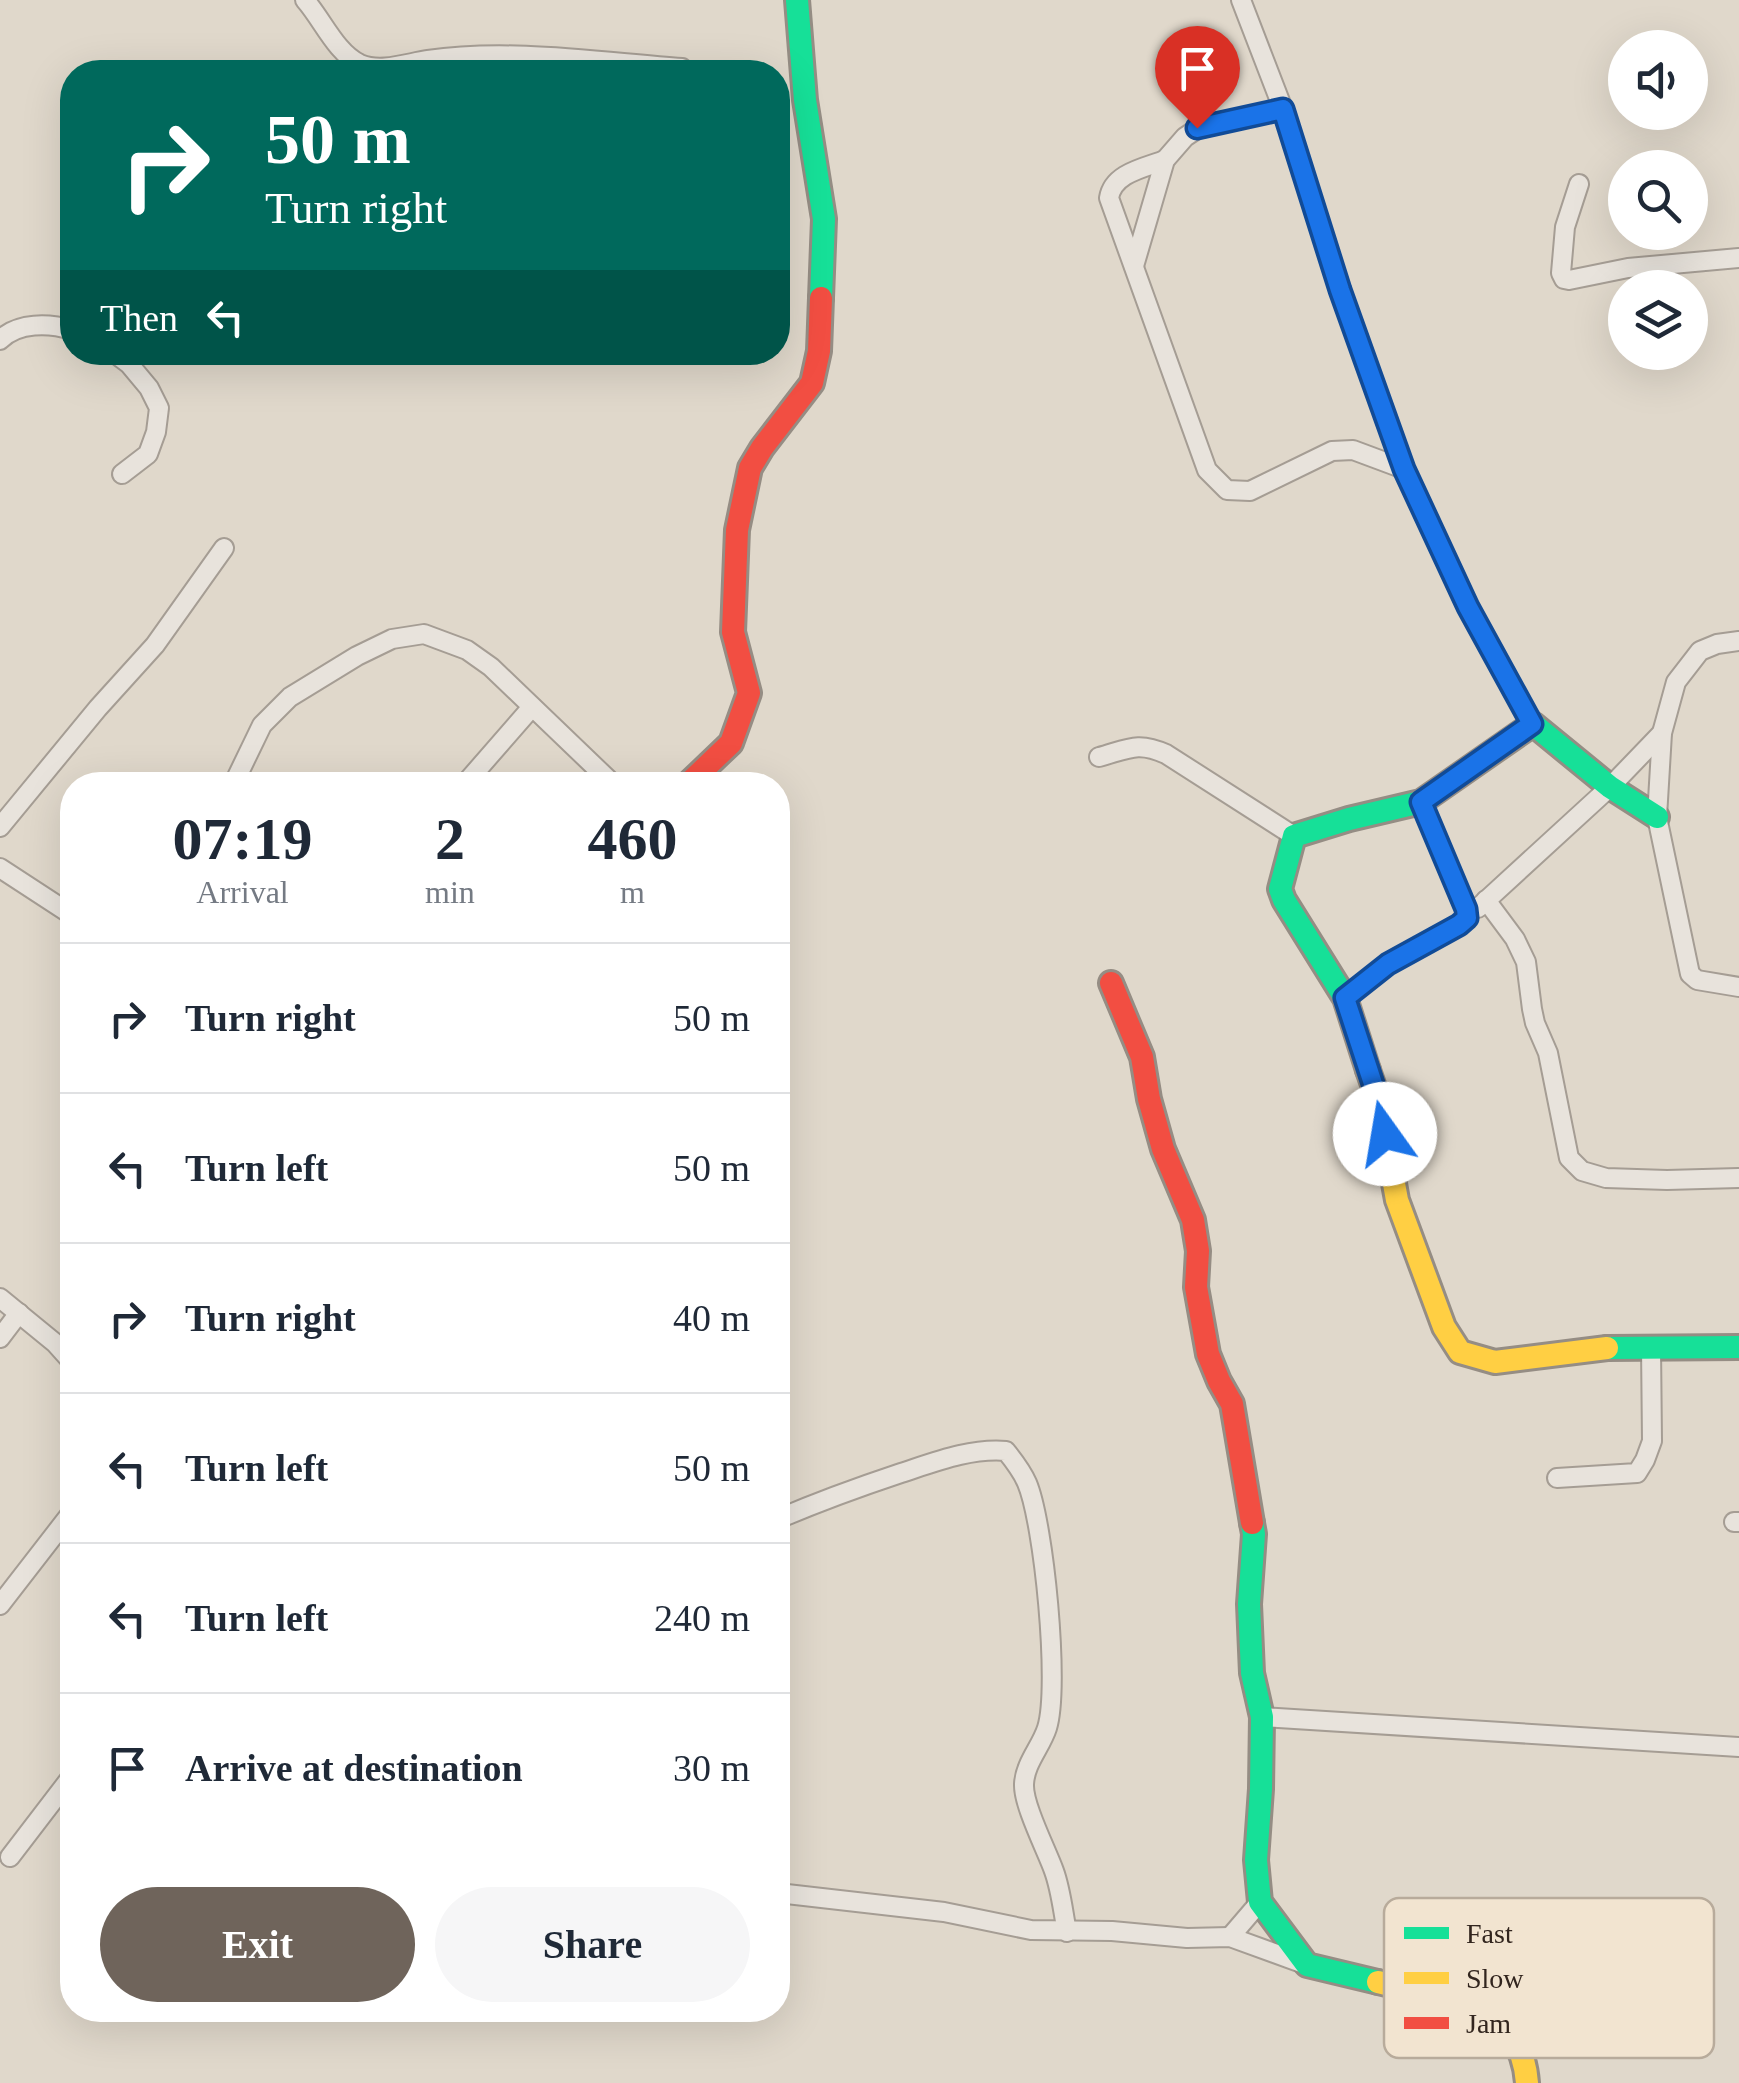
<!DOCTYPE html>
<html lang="en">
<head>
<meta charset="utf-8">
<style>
	:root { --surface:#fff; --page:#f6f6f7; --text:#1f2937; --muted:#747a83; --line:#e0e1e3; --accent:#6f645b }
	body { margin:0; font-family:Georgia,serif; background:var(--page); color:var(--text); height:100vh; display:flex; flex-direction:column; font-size:38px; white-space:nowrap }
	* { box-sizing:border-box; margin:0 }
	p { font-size:32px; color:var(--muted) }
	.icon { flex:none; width:55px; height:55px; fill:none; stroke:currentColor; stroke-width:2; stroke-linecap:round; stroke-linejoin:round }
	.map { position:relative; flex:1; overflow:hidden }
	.details { position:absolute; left:60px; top:772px; width:730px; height:1250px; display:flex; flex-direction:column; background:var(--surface); border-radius:40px; box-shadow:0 10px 40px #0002 }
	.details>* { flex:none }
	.guide { position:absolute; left:60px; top:60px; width:730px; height:305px; border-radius:40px; box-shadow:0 10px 40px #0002; background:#00695c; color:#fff; overflow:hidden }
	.tools { position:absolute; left:1608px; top:30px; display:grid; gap:20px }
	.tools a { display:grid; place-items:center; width:100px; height:100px; border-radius:50%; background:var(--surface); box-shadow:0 10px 40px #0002; font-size:50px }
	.pin { position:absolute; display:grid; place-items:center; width:85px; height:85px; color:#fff; margin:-102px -42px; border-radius:50% 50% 50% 0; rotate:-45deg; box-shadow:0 0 10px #0007 }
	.pin .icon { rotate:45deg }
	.me { position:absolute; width:110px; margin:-55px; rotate:347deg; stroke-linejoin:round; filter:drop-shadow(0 0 8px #0008) }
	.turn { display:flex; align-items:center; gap:35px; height:210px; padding:0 40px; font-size:45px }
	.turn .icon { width:130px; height:130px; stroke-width:2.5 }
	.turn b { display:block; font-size:70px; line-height:85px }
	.then { display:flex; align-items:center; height:95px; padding:0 40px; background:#0003; gap:20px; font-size:38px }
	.eta { display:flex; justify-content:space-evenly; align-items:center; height:170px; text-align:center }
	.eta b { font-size:60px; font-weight:700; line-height:70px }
	.cta { display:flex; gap:20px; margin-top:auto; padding:20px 40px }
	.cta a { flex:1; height:115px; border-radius:60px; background:var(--accent); color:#fff; font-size:40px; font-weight:700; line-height:115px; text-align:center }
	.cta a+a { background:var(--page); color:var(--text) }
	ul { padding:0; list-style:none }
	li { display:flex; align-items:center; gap:30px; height:150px; padding:0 40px; border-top:2px solid var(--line) }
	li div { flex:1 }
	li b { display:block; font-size:38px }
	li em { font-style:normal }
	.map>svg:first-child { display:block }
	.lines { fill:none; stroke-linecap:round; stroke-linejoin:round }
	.street-casing { stroke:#a59d94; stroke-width:22 }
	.fast-casing { stroke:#958d84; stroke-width:28 }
	.slow-casing { stroke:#958d84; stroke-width:28 }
	.jam-casing { stroke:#958d84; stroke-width:28 }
	.street { stroke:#e8e3dc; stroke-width:18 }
	.fast { stroke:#16e098; stroke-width:22 }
	.slow { stroke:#ffcf43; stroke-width:22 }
	.jam { stroke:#f24e42; stroke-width:22 }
	.route-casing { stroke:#114b97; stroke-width:25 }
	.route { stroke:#1a73e8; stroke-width:18 }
	.key { fill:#f2e4d0; stroke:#b8ab9b; stroke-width:2.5 }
	.key-label { font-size:28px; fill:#32251e }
</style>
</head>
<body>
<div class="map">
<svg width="1739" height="2083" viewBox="0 0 1739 2083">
	<rect width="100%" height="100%" fill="#e0d8cb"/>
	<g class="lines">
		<g class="street-casing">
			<g id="street">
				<path d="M305,0C322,19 336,53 360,64C381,73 407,63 428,60C509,48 600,62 682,68"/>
				<path d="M1241,0L1283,109L1340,290L1404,469L1468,607L1533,724"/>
				<path d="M1165,160C1144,168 1113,173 1109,198L1207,470L1227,490L1250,491L1332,451L1353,450L1404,469"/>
				<path d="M1579,184L1565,227L1561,273L1564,279L1569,280L1628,268L1739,258"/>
				<path d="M1134,266L1165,160L1185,137L1197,129L1283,109"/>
				<path d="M0,340C18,322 49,323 72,330"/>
				<path d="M113,352L129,364L149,388L159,408L156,432L148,454L122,474"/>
				<path d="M1739,641L1717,644L1700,651L1676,682L1662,733L1657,817L1690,974L1697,980L1739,987"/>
				<path d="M1099,757C1128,749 1138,741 1166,754L1294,836"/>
				<path d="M233,785L262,725L290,697L357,656L392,639L424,634L467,650L491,667L614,785"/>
				<path d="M464,785L532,707"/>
				<path d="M0,827L98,708L155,645L224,548"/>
				<path d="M0,868L72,915"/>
				<path d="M1486,900L1515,939L1526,962L1532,1009L1535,1023L1548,1053L1569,1158L1582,1171L1606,1178L1667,1180L1739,1178"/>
				<path d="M1478,908L1610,787L1662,733"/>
				<path d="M1345,998L1388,963L1459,925L1467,918L1466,909L1421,802"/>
				<path d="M0,1298L55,1343L72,1362"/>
				<path d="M0,1338L19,1313"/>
				<path d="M1557,1478L1637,1473L1645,1460L1652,1441L1651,1347"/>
				<path d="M778,1519C818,1502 859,1487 901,1473C935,1462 970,1448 1006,1451C1014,1461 1022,1471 1027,1483C1044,1523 1060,1687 1047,1728C1041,1747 1025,1763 1024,1784C1023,1805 1047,1851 1054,1871C1061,1890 1063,1912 1067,1932"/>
				<path d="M1734,1522H1739"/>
				<path d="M0,1605L72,1512"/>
				<path d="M1262,1717L1739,1747"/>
				<path d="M10,1857L72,1776"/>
				<path d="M778,1893L944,1912L1031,1930L1112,1931L1187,1938L1230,1937L1307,1965"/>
				<path d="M1230,1937L1260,1902"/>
			</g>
		</g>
		<g class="fast-casing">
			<g id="fast">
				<path d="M797,0L805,100L824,219L821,298"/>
				<path d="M1368,1070L1345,998L1284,900L1280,889L1294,836L1349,819L1421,802L1533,724L1610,787L1657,817"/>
				<path d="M1607,1348L1739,1347"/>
				<path d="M1252,1523L1254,1534L1249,1604L1252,1673L1262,1717L1261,1789L1256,1860L1260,1902L1307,1965L1378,1982"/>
			</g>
		</g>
		<g class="slow-casing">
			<g id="slow">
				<path d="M1368,1070L1379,1102L1397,1200L1444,1327L1460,1352L1495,1362L1607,1348"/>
				<path d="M1378,1982L1472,2005C1506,2025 1524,2042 1527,2083"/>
			</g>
		</g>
		<g class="jam-casing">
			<g id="jam">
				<path d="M687,785L731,743L749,693L733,632L737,530L750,468L762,448L812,383L819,351L821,298"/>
				<path d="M1111,983L1142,1057L1149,1099L1163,1149L1193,1220L1198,1251L1196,1287L1208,1354L1219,1381L1232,1404L1252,1523"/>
			</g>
		</g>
		<use href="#street" class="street"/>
		<use href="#fast" class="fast"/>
		<use href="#slow" class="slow"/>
		<use href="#jam" class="jam"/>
	</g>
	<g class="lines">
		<g class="route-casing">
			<path id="route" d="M1197,128L1283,109L1340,290L1404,469L1468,607L1532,724L1421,802L1466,909L1467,918L1459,925L1388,964L1345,998L1379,1102L1385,1134"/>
		</g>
		<use href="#route" class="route"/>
	</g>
	<rect x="1384" y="1898" width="330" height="160" rx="15" class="key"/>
	<rect x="1404" y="1927" width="45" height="12" fill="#16e098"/>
	<rect x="1404" y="1972" width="45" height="12" fill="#ffcf43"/>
	<rect x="1404" y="2017" width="45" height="12" fill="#f24e42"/>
	<g class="key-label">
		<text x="1466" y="1943">Fast</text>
		<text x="1466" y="1988">Slow</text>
		<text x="1466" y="2033">Jam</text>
	</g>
</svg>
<div class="tools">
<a><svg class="icon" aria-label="sound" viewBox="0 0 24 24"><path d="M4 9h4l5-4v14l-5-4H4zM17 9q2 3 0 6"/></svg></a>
<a><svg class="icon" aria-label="search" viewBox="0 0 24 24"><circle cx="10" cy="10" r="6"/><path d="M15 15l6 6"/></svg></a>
<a><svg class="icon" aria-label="layers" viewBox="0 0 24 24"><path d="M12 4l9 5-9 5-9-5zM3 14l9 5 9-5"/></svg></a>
</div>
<div class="pin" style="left:1197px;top:128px;background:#d93025"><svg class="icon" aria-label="arrive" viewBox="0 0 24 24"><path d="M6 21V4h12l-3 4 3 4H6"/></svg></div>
<svg class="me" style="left:1385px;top:1134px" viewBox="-20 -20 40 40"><circle r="19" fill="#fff"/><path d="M0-13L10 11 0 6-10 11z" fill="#1a73e8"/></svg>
<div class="guide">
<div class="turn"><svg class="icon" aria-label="right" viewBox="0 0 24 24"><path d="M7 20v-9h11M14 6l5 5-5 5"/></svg><div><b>50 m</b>Turn right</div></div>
<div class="then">Then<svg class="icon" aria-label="left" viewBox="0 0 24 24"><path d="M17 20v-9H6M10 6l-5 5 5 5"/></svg></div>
</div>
<section class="details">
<div class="eta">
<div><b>07:19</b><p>Arrival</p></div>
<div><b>2</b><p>min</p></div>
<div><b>460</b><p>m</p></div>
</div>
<ul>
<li><svg class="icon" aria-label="right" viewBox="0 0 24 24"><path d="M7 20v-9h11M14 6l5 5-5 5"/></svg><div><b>Turn right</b></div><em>50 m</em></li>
<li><svg class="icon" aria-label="left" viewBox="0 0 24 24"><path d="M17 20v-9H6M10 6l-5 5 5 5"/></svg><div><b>Turn left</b></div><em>50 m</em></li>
<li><svg class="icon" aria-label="right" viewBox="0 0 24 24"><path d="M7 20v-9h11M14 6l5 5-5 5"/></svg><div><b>Turn right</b></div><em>40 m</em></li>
<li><svg class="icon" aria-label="left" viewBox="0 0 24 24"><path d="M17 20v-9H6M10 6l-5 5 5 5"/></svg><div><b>Turn left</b></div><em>50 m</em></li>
<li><svg class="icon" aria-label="left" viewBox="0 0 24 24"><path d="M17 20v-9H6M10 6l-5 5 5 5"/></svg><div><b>Turn left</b></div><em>240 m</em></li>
<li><svg class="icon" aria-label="arrive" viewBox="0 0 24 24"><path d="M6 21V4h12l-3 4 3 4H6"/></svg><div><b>Arrive at destination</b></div><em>30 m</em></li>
</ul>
<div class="cta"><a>Exit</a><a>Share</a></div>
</section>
</div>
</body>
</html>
